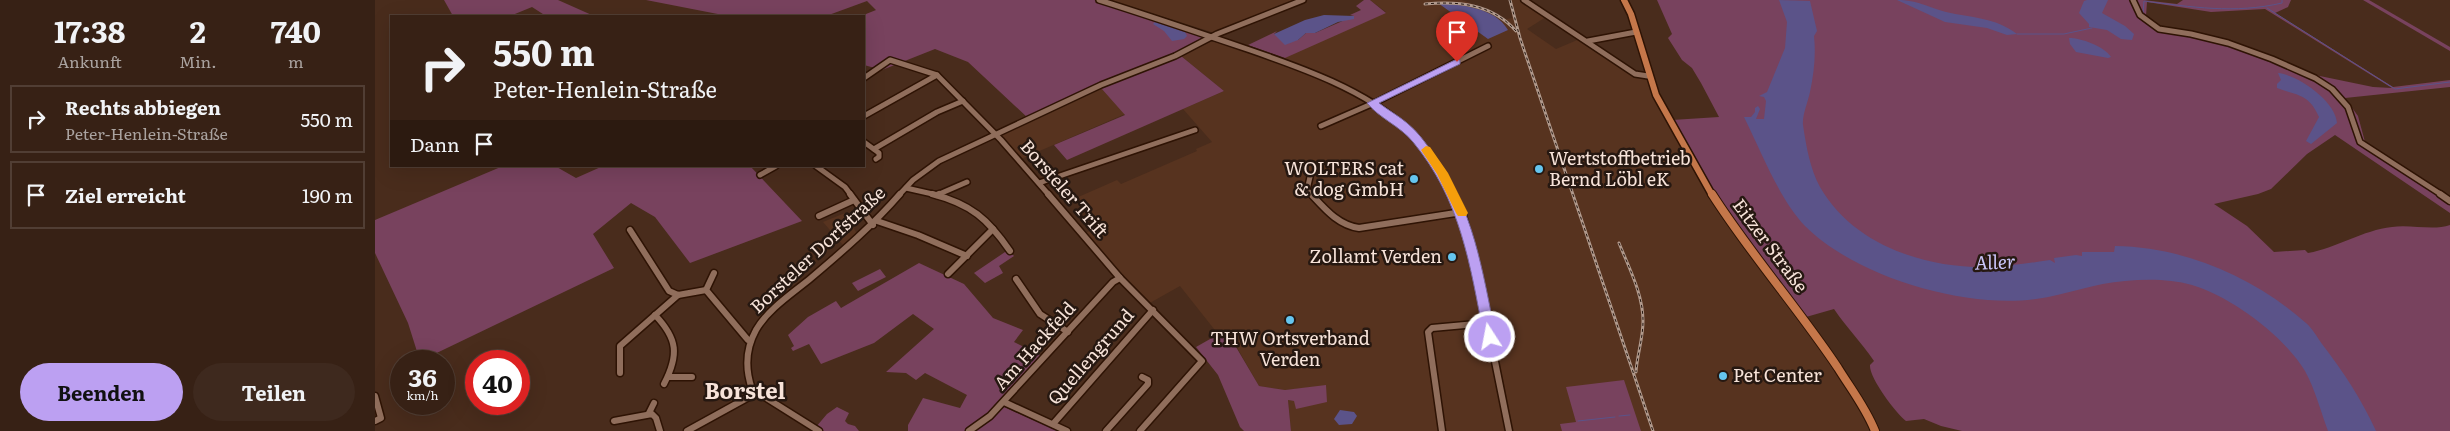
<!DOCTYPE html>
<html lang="de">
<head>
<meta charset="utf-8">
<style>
	:root { --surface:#372115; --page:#3e291e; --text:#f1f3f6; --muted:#aaa3a0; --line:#513e34; --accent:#bca0f2 }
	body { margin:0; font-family:Literata,serif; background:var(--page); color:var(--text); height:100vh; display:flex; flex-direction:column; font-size:19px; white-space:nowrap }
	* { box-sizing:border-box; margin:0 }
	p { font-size:16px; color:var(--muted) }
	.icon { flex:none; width:28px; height:28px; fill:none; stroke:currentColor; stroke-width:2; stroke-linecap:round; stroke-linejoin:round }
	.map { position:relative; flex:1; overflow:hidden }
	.details { display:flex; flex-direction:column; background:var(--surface); width:375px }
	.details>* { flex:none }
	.hud { position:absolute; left:15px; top:15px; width:475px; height:152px; border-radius:0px; box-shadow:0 5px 20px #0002,0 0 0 1px var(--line); background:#372115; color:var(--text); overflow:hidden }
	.speed { position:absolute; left:15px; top:350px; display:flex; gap:10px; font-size:25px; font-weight:700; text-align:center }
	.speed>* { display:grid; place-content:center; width:65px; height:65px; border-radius:50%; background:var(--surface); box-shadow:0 5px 20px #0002,0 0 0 1px var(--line); line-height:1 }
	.speed small { font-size:12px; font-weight:400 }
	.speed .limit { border:8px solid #d22; background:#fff; color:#111 }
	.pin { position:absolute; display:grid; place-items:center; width:42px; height:42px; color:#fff; margin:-51px -21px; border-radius:50% 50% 50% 0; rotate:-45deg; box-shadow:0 0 5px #0007 }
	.pin .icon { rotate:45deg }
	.me { position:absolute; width:55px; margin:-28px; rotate:349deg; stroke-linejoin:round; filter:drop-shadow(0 0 4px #0008) }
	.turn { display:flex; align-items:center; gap:18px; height:105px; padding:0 20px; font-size:22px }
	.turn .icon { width:65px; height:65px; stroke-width:2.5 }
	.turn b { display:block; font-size:35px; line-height:42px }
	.then { display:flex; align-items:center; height:48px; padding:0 20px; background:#0003; gap:10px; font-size:19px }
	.eta { display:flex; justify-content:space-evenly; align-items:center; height:85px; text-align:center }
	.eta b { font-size:30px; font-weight:700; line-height:35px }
	.cta { display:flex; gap:10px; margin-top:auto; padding:10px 20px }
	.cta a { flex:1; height:58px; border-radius:30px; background:var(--accent); color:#111; font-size:20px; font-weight:700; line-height:58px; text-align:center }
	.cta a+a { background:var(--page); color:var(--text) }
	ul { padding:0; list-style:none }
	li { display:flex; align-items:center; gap:15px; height:68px; margin:0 10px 8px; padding:0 10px; border:2px solid var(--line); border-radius:0px }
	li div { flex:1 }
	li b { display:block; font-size:19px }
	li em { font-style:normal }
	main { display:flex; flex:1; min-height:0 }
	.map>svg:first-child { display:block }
	.built { fill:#57331f }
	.green { fill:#78425e; fill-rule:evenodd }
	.water { fill:#5b5389 }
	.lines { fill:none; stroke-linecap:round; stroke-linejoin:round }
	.stream { stroke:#5b5389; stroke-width:1 }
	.minor-far1-casing { stroke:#2e1304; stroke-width:8 }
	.minor-casing { stroke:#2e1304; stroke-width:9 }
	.major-far1-casing { stroke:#2e1304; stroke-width:9 }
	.major-casing { stroke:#2e1304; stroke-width:10 }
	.minor-far1 { stroke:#906e5c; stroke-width:5 }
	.minor { stroke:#906e5c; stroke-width:6 }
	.major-far1 { stroke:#c5774a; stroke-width:6 }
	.major { stroke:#c5774a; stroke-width:8 }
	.rail-casing { stroke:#b0998c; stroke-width:3 }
	.rail { stroke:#261811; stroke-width:1; stroke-dasharray:3; stroke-linecap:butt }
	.route { fill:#bca0f2; stroke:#7a689d }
	.slow { fill:#f59e0b }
	.poi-dot { fill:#65c5ee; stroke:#261811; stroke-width:2 }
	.labels { text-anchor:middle; stroke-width:5; stroke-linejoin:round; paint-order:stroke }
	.poi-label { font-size:18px; fill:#f7e3d9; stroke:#261811; text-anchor:start }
	.street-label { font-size:18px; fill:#f7e3d9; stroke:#261811 }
	.water-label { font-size:19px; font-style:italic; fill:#cac5f8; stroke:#261811 }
	.district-label { font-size:22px; font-weight:bold; fill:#f7e3d9; stroke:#261811 }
</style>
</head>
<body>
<main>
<section class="details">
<div class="eta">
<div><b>17:38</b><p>Ankunft</p></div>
<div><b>2</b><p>Min.</p></div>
<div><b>740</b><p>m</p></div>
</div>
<ul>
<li><svg class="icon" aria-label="right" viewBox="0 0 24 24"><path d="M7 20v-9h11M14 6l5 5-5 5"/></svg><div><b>Rechts abbiegen</b><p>Peter-Henlein-Straße</p></div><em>550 m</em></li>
<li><svg class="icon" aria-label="arrive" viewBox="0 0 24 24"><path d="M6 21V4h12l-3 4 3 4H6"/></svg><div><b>Ziel erreicht</b></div><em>190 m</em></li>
</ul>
<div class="cta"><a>Beenden</a><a>Teilen</a></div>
</section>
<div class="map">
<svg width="2075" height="431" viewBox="0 0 2075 431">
	<rect width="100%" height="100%" fill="#492c1c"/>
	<g class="built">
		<path d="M734,0H923L840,33Z"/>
		<path d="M995,0H1087L1111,9L1127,20L1137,18L1136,0H1146L1171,17L1152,29L1181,49L1207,38L1255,72L1272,80L1328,185L1358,230L1428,318L1495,424L1496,431H916L913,400L919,401L951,386L910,390L884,386L852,330L843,334L805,286L773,304L711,233L725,225L701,198L742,180L746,184L822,151L821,149L837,142L808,109L849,91L806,56L835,42H843L902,61L1011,12Z"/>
		<path d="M726,88L750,114L646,159L625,135Z"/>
		<path d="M470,213L482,234L468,245L448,222Z"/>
	</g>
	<g class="green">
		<path d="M69,0H183L219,16H171L157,7L135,16H78Z"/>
		<path d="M271,0H721L832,38L653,118L593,62L560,49L507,70L489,65V26L491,25L489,24V16H486L501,10L492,1L451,16H353Z"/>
		<path d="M989,0H995L1011,13L910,58L873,45L902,31L899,34L923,40L931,33H940L979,16L975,15L986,10L981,6Z"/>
		<path d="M1282,0H1768L1802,4L1808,0H1916L1913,7L1900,13L2018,87L2075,80V87L1970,98L1983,116L1990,142L2075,199V213L1960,135L1932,154L1896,189L1883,194L1839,204L1872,226L1899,252L1930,250L1933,253C1962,248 1988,230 2017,227C2035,224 2058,231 2075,225V431H1587L1566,426L1549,419L1531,421C1521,413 1494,378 1495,365L1499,361C1486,342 1472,328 1459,309L1431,317L1361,229L1332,184L1297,120L1344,117L1326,83L1317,68L1307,60L1293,38L1297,34ZM1772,2L1836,12L1890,9L2017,88L1998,87L1940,75L1830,36L1791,30L1780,24L1771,16Z"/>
		<path d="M1988,0H1994L2075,47V51Z"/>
		<path d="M806,56L849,91L692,160L679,145L750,115L726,88Z"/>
		<path d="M128,166H180L201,178L228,166H375L427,221L315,263L280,217L256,203L218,234L239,268L45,361L33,323L0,253V220Z"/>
		<path d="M633,250L639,256L624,266L628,273L610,283L599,273Z"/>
		<path d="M544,263L589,284L618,318L648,330L639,342L667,356L614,414L590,431H533V425L548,398L585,408L592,395L550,373L541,380L531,373L511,372L559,329L538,314L499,343L446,364L434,344L418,351L416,348L419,346L413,335L433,317L461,301L466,308Z"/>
		<path d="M505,269L511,277L483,291L477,283Z"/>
		<path d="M851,330L884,386L910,390L951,385L952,402L921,409L919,401L913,400L916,431H869L865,427L843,375L821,347Z"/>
		<path d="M1249,380L1266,431H1187L1185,424L1201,422L1191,387Z"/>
		<path d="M462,407L474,413L470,421L473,424L480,426L484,431H448L441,427L452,414Z"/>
		<path d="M629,407L683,431H597Z"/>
	</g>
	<g class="water">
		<path d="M1404,0L1435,1L1442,31L1439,36C1441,54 1439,74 1435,92C1433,102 1427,115 1428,125C1431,145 1435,169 1445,187C1478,245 1551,269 1615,267C1635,266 1655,263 1675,260L1680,263L1679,258L1701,255L1707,256V252H1739L1740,246C1810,247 1879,277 1931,323C1937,328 1942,337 1947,344C1968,371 1987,400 2001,431H1953C1946,412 1940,389 1930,371C1909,336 1857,297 1817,285C1796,279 1772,279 1750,281C1720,283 1691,295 1661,299C1590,309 1481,277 1430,226C1404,199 1386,151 1369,117H1376L1380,112V108L1383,106L1385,109L1381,119H1389L1391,101L1389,97L1384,96L1392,92L1410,48L1412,22Z"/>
		<path d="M1522,0C1543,0 1552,7 1571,12C1596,18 1620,17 1642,34L1632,35L1612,28L1570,22Z"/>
		<path d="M1712,0H1733L1727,13L1750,26L1759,34L1757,40L1746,39L1732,30L1714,27V24L1704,13L1709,1Z"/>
		<path d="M1063,3C1086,5 1120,7 1133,30L1113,39Z"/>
		<path d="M949,15L979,16V19L963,22L940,33H931L923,40L910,45L899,34L930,20Z"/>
		<path d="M780,22L810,32L812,36L809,39L797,41L789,31L778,24Z"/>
		<path d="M1694,38C1706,38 1729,46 1736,57L1733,58L1701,52L1695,44Z"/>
		<path d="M1903,73C1924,75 1961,102 1962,123L1936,144L1931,141L1944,117C1934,94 1923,96 1902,88V84L1906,80Z"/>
		<path d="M965,410L979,412L982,416L977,424L964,425L959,419Z"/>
	</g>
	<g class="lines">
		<g class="stream">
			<path d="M1892,8L2020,89L2075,82"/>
			<path d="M1768,14L1769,1C1816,7 1860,14 1907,3V0"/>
			<path d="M1642,34H1689L1717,28"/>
			<path d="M1244,416L1255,415"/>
			<path d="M1203,421L1240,417"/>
		</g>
		<g class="minor-far1-casing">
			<g id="minor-far1">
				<path d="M724,0C775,16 825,33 875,50C927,68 990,90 1031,128C1051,147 1066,171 1079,195"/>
				<path d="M1149,0L1260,74L1273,76"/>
				<path d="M1758,0L1765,15L1784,29L1816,34L1853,43L1897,59L1940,78L1957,89L1973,107L1985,142L2067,195"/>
				<path d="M1213,41L1261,32"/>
				<path d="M489,78L515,60L562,75L626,140L674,195"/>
				<path d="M489,116L562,75"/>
				<path d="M946,126L1001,102L1113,46"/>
				<path d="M489,142L504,153V157L501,159"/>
				<path d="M499,149L562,112L588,101"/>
				<path d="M441,166L470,187L476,195"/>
				<path d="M385,175L401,166"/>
				<path d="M935,177L932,190L937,195"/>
				<path d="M664,183L820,130"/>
				<path d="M531,188L562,195"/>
				<path d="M524,195L538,180L564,161L726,85L800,56L842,34L928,0"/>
				<path d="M562,195L592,182"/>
			</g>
		</g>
		<g class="minor-casing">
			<g id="minor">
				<path d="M475,194L498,225"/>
				<path d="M557,194C596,204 613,219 635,251"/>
				<path d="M673,194L745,278L827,361L765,431"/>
				<path d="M936,194C950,209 963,225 984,228L1087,212"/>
				<path d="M1078,194L1087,212L1100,262L1134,431"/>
				<path d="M2065,194L2075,201"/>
				<path d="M562,195L564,194"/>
				<path d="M444,216L479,200"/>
				<path d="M502,221L543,235L592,256"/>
				<path d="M255,230L294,291L303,295L331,290"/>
				<path d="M339,273L331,290L373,340H376"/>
				<path d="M573,274L618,229"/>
				<path d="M641,279L665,314L693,332"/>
				<path d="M280,315C303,339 304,355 289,384"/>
				<path d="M245,373V346L303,295"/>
				<path d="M293,377H317"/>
				<path d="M0,396L6,418L0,421"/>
				<path d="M629,402L692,431"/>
				<path d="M274,413L279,403"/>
				<path d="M239,421L277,414L281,418L285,431"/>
				<path d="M678,424L778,310"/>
				<path d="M312,431L381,393"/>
				<path d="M444,431L377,389C370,369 370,350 381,330C393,309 418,293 436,278C468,251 498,225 525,194"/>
				<path d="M594,431L615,416L738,282L745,278"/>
				<path d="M731,431L773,384V380L767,377"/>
				<path d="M1067,431L1053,332L1057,328L1112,323"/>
			</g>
		</g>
		<g class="major-far1-casing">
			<path id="major-far1" d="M1249,0L1256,14L1281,95L1337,195"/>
		</g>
		<g class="major-casing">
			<path id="major" d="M1337,194C1376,255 1423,308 1463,368C1476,389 1491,408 1500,431"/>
		</g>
		<use href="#minor-far1" class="minor-far1"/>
		<use href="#minor" class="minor"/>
		<use href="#major-far1" class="major-far1"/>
		<use href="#major" class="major"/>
		<g class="rail-casing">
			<g id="rail">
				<path d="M1135,0L1145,38L1278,431"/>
				<path d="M1050,4C1084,1 1117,4 1141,31"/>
				<path d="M1244,243C1254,268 1268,294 1268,321C1268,339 1262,355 1261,372"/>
			</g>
		</g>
		<use href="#rail" class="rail"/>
	</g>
	<path class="route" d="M1082,59L1085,60V64L1004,103C1013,110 1024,116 1032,123C1042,131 1050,142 1057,152C1099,208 1107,270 1121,337L1115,342L1109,337C1095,265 1086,200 1038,142C1025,126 1004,118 992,103Z"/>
	<path class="slow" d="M1051,146L1055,147L1073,173L1093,213L1091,216H1083L1081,213L1062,174L1046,150Z"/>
	<g class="poi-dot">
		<circle cx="1164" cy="169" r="5"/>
		<circle cx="1039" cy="179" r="5"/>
		<circle cx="1077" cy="257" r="5"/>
		<circle cx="915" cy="320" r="5"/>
		<circle cx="1348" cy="376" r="5"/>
	</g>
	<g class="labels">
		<g class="poi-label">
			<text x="1174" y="165">Wertstoffbetrieb<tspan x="1174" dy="21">Bernd Löbl eK</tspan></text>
			<text x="1029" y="175" text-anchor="end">WOLTERS cat<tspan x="1029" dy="21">&amp; dog GmbH</tspan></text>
			<text x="1067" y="263" text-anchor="end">Zollamt Verden</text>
			<text x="915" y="345" text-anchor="middle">THW Ortsverband<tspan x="915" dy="21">Verden</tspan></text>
			<text x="1358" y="382">Pet Center</text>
		</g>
		<g class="street-label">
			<text transform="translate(689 189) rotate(49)" y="6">Borsteler Trift</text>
			<text transform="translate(1395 246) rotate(53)" y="6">Eitzer Straße</text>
			<text transform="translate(443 250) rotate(-43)" y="6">Borsteler Dorfstraße</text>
			<text transform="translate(660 346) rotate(-48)" y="6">Am Hackfeld</text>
			<text transform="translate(716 357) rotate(-49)" y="6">Quellengrund</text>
		</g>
		<g class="water-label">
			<text transform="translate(1620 262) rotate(-2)" y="7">Aller</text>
		</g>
		<g class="district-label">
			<text x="370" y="399">Borstel</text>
		</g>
	</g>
</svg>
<div class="speed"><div>36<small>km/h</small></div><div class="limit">40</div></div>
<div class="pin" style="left:1082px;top:62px;background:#d93025"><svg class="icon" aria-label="arrive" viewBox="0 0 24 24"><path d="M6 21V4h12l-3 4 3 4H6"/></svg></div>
<svg class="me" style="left:1115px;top:337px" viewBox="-20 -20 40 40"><circle r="17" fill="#bca0f2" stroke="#fff" stroke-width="3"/><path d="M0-11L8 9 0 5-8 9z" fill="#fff"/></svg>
<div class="hud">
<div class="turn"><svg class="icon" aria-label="right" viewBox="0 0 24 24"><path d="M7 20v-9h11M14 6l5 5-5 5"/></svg><div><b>550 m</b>Peter-Henlein-Straße</div></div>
<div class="then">Dann<svg class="icon" aria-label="arrive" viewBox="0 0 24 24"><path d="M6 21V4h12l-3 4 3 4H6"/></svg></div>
</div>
</div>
</main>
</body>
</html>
